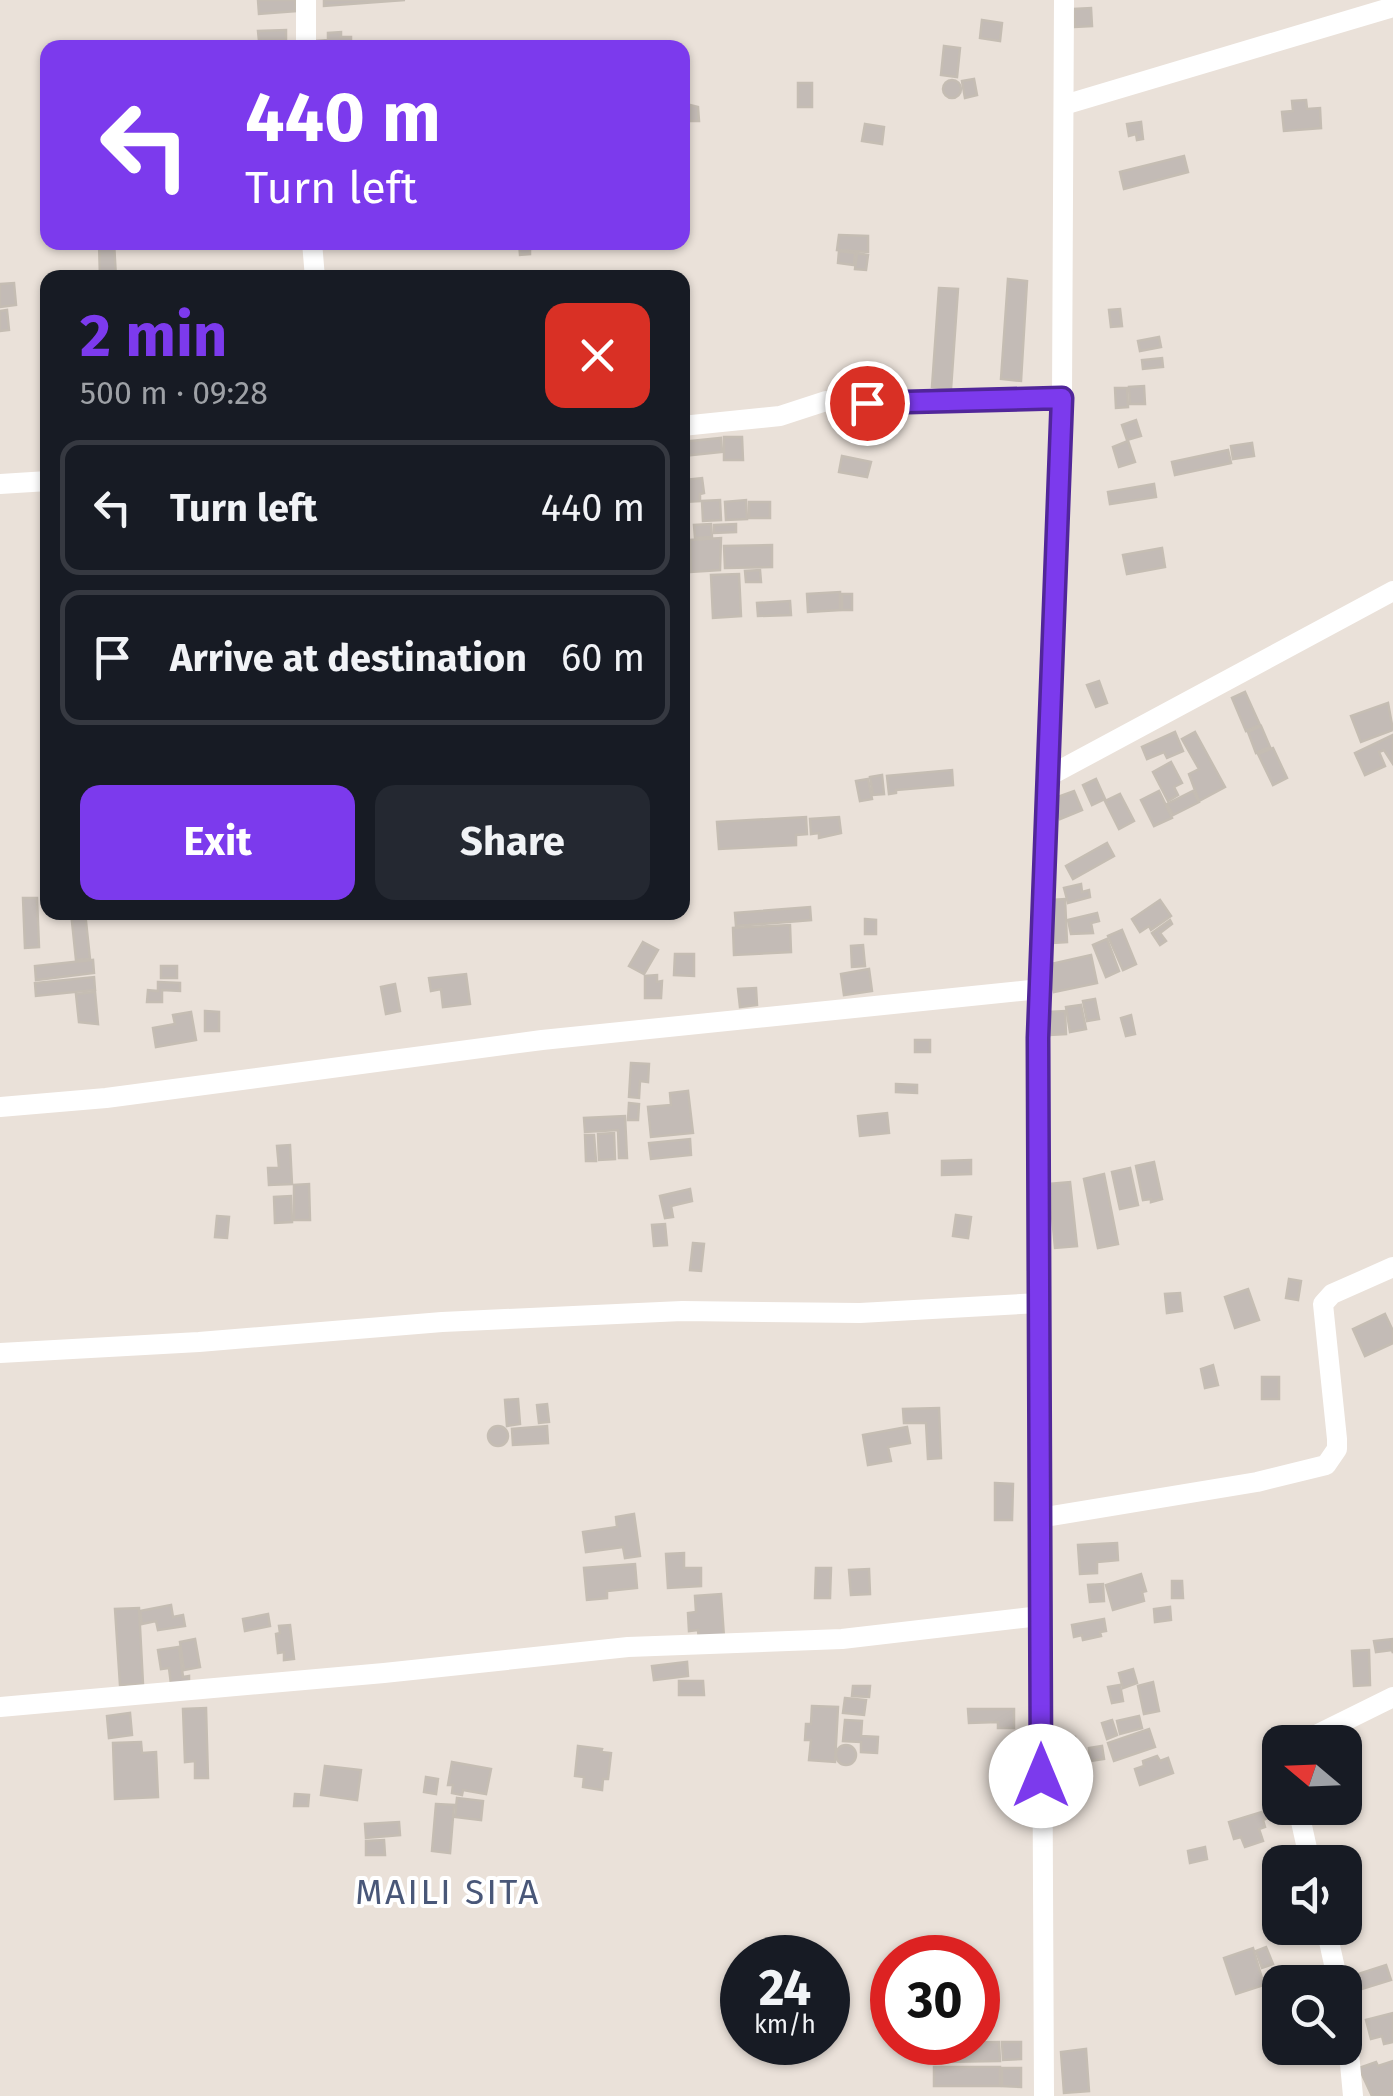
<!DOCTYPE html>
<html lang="en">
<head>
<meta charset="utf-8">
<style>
	:root { --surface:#171b24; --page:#242831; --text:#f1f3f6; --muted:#9ea1a6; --line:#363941; --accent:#7c3aed }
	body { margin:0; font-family:"Fira Sans",sans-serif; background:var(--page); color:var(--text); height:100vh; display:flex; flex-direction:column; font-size:38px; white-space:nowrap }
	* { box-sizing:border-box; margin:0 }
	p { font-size:32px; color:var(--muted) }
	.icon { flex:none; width:55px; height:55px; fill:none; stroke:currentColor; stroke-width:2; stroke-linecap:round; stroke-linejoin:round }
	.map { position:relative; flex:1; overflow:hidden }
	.details { position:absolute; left:40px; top:270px; width:650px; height:650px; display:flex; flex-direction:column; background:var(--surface); border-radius:20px; box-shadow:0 2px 8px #0004 }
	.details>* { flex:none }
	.guide { position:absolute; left:40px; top:40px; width:650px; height:210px; border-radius:20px; box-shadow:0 2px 8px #0004; background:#7c3aed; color:#fff; overflow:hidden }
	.needle { width:65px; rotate:289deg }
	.fabs { position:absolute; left:1262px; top:1725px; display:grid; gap:20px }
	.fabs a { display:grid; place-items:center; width:100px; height:100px; border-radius:20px; background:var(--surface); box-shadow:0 2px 8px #0004; font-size:50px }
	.speed { position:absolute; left:720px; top:1935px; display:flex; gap:20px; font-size:50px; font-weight:700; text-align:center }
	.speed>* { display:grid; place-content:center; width:130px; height:130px; border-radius:50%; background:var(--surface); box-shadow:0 2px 8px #0004; line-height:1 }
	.speed small { font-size:25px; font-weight:400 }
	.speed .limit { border:15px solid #d22; background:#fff; color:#111 }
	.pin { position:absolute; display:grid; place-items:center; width:85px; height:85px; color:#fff; margin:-42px; border:5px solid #fff; border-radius:50%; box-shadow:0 2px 10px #0007 }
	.me { position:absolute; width:110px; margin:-55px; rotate:0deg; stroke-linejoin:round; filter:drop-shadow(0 0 8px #0008) }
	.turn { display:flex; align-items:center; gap:35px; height:210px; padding:0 40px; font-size:45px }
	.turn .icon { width:130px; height:130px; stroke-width:2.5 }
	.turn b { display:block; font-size:70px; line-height:85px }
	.round { display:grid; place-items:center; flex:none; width:105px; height:105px; border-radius:20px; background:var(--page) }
	.headline { display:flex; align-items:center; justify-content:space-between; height:170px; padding:0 40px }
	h1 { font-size:60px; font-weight:700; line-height:75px; color:var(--accent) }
	.action { display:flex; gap:20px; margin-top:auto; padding:20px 40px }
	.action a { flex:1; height:115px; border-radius:20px; background:var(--accent); color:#fff; font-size:40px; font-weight:700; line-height:115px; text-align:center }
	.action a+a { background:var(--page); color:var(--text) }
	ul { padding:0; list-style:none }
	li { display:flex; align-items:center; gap:30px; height:135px; margin:0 20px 15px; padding:0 20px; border:5px solid var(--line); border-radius:20px }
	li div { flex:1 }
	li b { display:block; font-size:38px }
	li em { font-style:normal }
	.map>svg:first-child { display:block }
	.building { fill:#c3bbb6; stroke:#c5bdb3; stroke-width:2.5 }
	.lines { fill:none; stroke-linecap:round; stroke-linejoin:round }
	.minor { stroke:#fff; stroke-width:20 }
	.route-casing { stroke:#51269a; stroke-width:25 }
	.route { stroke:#7c3aed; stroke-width:18 }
	.labels { text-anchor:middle; stroke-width:8; stroke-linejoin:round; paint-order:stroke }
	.quarter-label { font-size:35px; letter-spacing:2.5px; fill:#495778; stroke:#fff }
</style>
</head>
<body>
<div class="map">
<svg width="1393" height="2096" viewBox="0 0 1393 2096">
	<rect width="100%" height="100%" fill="#eae1d9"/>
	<g class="building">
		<path d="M258,0H295L296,11L259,14Z"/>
		<path d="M324,0H405L324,6Z"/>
		<path d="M1091,8L1092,26L1075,27L1074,9Z"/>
		<path d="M982,20L1002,23L1000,41L980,38Z"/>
		<path d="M286,30V40L259,41L258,31Z"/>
		<path d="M341,32V37H351V48H317V41L328,40V33Z"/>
		<path d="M944,46L960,48L957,77L941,75Z"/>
		<path d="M974,79L977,95L965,98L962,81Z"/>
		<circle cx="952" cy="89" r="9"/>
		<rect x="798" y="83" width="14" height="24"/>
		<path d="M1306,100L1307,109L1320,108L1321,128L1284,131L1282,112L1293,111L1292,101Z"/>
		<path d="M682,103L698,107L699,121H682Z"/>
		<path d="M1141,122L1143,139L1137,140L1136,134L1129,136L1127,124Z"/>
		<path d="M865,124L884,127L882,144L862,141Z"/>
		<path d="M1184,156L1188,172L1124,189L1120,172Z"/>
		<path d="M839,235L868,236V252L837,250Z"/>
		<path d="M99,242H114L116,278H100Z"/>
		<path d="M519,242H566V246L530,249V254L520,255Z"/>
		<path d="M839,251L855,253L854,265L838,263Z"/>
		<path d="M857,253L868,255L866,270L855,269Z"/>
		<path d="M1008,279L1027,281L1021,381L1001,379Z"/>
		<path d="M14,283L16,305L0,307V284Z"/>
		<path d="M939,288L958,289L951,389L932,387Z"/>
		<path d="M1120,309L1122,326L1111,327L1109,310Z"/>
		<path d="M7,310L9,330L0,331V311Z"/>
		<path d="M1159,337L1161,347L1140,351L1138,341Z"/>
		<path d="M1162,358L1163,367L1143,369L1142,360Z"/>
		<path d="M1144,386L1145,404H1130L1129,387Z"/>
		<path d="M1115,388H1127L1128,407L1116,408Z"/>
		<path d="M1136,420L1141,436L1127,440L1122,425Z"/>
		<path d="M724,437H742L743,460H724Z"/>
		<path d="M721,438L722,452L682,456V442Z"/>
		<path d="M1128,441L1135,462L1119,467L1113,447Z"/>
		<path d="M1252,443L1254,456L1233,459L1231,446Z"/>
		<path d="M1228,450L1231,463L1175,475L1172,462Z"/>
		<path d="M842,456L871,462L867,477L839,472Z"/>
		<path d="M702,478L704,493L700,494V501L684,502L683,480Z"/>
		<path d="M1154,484L1156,497L1110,504L1108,492Z"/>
		<path d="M720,500L721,520L703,521L702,501Z"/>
		<path d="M746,500L747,519L726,520L725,502Z"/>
		<rect x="749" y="502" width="21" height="16"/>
		<path d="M711,524L712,537L695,538L694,525Z"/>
		<path d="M736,524V532L714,533V525Z"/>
		<path d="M721,538L720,570L691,572L690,540Z"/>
		<path d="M772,545V567L725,568L724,546Z"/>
		<path d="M1162,548L1165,567L1127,574L1123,555Z"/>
		<path d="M760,570L761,582H746L745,571Z"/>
		<path d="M739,574L741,616L713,618L711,575Z"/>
		<path d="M840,592V610L808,612L807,594Z"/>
		<rect x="842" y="594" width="10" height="16"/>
		<path d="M790,601L791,615L758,616L757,603Z"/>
		<path d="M1099,681L1107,703L1096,707L1087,685Z"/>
		<path d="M1245,692L1260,725L1246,731L1232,698Z"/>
		<path d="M1388,703L1393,730L1361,742L1351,716Z"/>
		<path d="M1261,726L1270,747L1256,753L1248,732Z"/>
		<path d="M1175,732L1183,751L1167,758L1164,752L1147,759L1142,747Z"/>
		<path d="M1195,732L1225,787L1199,801L1189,774L1199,769L1182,739Z"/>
		<path d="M1393,735V764L1384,750L1379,752L1385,766L1365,775L1355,753Z"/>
		<path d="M1273,748L1287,778L1273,785L1258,754Z"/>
		<path d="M1171,762L1182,783L1174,787L1178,795L1168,801L1153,772Z"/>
		<path d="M952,770L953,785L896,790V793L889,794L887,776Z"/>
		<path d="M882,775L884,794L873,795L870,777Z"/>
		<path d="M868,779L872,799L860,801L856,781Z"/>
		<path d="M1096,779L1105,799L1092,805L1083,785Z"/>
		<path d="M1074,791L1082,810L1060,819L1052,799Z"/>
		<path d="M1159,791L1172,818L1154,826L1141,800Z"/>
		<path d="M1193,791L1199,802L1173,815L1167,804Z"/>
		<path d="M1120,794L1134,821L1119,829L1105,801Z"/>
		<path d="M806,817L807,834L796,835V845L719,849L717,822Z"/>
		<path d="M839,817L841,833L819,838V833L811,834L810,819Z"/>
		<path d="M1107,843L1114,856L1073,879L1066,866Z"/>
		<path d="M1081,884L1082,892L1089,890L1090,897L1068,903L1064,888Z"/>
		<path d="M23,898H37L39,947L25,948Z"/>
		<path d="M1065,899L1067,942L1053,943L1051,900Z"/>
		<path d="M1160,900L1171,916L1151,930L1149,926L1140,932L1132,919Z"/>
		<path d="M810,907L811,920L736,926L735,913Z"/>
		<path d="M71,912H85L90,959L76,960Z"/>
		<path d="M1097,913L1099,921L1091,923L1093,933L1071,934L1068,920Z"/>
		<path d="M865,919L876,920V934H865Z"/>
		<path d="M1170,920L1172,924L1160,933L1166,941L1160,945L1152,933Z"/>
		<path d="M790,925L791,952L734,955L733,928Z"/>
		<path d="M1122,930L1136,964L1123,970L1108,936Z"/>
		<path d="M1107,939L1119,971L1106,977L1093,945Z"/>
		<path d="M643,942L658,950L644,974L629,966Z"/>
		<path d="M863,945L865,966L852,967L851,946Z"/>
		<path d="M675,954H694V976L674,975Z"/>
		<path d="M1091,955L1097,983L1054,992L1047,965Z"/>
		<path d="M93,960L94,973L36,980L35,966Z"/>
		<rect x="161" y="966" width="16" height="12"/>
		<path d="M869,969L872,991L844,995L841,974Z"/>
		<path d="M466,974L470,1004L443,1007L441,989L431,991L429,978Z"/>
		<path d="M657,975V982L662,981L661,998H645V976Z"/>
		<path d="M94,977L95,990L36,996L35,983Z"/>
		<path d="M158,982L180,983V991L162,990V1002H147L148,990L158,991Z"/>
		<path d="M395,984L400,1011L386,1014L381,987Z"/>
		<path d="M756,988L757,1005L740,1007L738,989Z"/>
		<path d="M95,992L98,1024L79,1022L76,994Z"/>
		<path d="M1095,999L1099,1019L1087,1021L1083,1001Z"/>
		<path d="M1081,1005L1086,1029L1070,1032L1066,1007Z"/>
		<path d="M205,1011L219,1012V1031H205Z"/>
		<path d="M1065,1011L1066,1034L1050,1035L1049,1012Z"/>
		<path d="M191,1012L196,1040L156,1047L153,1028L175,1024L173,1015Z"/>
		<path d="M1131,1015L1135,1034L1126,1036L1121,1018Z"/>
		<rect x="915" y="1040" width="15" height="12"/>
		<path d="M631,1063L649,1064L648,1082L640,1081L639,1098L629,1097Z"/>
		<path d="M896,1084L917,1085V1093L896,1092Z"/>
		<path d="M688,1091L693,1133L651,1137L648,1107L671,1105L670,1093Z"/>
		<path d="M629,1103L639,1104L638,1120H628Z"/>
		<path d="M887,1113L889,1133L860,1136L858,1116Z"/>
		<path d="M625,1116L627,1158H619L618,1130L585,1132L584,1118Z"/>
		<path d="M614,1133L615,1159L599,1160L598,1134Z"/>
		<path d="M585,1135H594L596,1161H586Z"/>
		<path d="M690,1139L691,1155L651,1159L649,1143Z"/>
		<path d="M290,1145L292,1184L269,1185L268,1168H279L277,1146Z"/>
		<path d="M971,1160V1174L942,1175V1161Z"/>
		<path d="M1154,1162L1162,1199L1151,1202V1199L1143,1200L1136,1166Z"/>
		<path d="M1130,1168L1138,1205L1120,1209L1112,1172Z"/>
		<path d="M1104,1174L1118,1244L1098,1248L1084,1179Z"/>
		<path d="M1070,1182L1077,1246L1055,1248L1049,1184Z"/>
		<path d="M309,1184L310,1220H294V1185Z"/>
		<path d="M690,1189L692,1201L671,1206L673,1217L665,1218L660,1196Z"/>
		<path d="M291,1196L292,1222L275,1223L274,1197Z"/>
		<path d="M956,1215L971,1217L968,1238L953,1236Z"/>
		<path d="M217,1216L229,1217L227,1238L215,1237Z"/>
		<path d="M665,1224L667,1245L654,1246L652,1225Z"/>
		<path d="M693,1243L704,1244L701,1271L690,1270Z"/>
		<path d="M1289,1279L1301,1281L1298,1300L1286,1298Z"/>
		<path d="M1248,1289L1259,1320L1235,1328L1225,1297Z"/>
		<path d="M1180,1293L1182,1311L1167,1313L1165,1294Z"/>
		<path d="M1385,1314L1393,1331V1343L1365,1356L1353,1329Z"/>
		<path d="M1213,1365L1218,1385L1205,1388L1201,1369Z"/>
		<rect x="1262" y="1377" width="17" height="22"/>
		<path d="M518,1399L520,1424L507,1426L505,1400Z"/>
		<path d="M547,1404L549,1422L539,1423L537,1405Z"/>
		<path d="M939,1408L941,1458L928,1459L926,1423H904L903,1409Z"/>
		<circle cx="498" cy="1436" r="10"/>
		<path d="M547,1426L548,1443L513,1445L512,1429Z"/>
		<path d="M907,1427L910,1443L888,1447L891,1461L868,1465L863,1435Z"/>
		<path d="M995,1483L1013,1484L1012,1520H995Z"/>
		<path d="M634,1514L640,1556L625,1558L623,1547L586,1552L583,1532L617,1527L616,1517Z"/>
		<path d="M1117,1543L1118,1560L1097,1562V1573L1080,1574L1078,1545Z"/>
		<path d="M684,1553V1568H701V1586L668,1588L666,1554Z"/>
		<path d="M635,1564L637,1588L607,1591V1598L587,1600L584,1568Z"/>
		<path d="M816,1568H831L830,1598H815Z"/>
		<path d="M869,1569L870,1594L851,1595L849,1570Z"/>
		<path d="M1141,1574L1146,1591L1142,1592L1144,1601L1113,1610L1106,1585Z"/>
		<path d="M1172,1581H1182L1183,1598H1172Z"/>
		<path d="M1103,1584L1104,1601L1090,1602L1088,1585Z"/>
		<path d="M721,1594L724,1637L699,1639L698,1630L689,1631L688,1613L696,1612L695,1596Z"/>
		<path d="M171,1605L173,1617L183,1615L185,1626L158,1630L156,1621L142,1624L140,1611Z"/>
		<path d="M1170,1607L1171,1620L1155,1622L1154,1609Z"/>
		<path d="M139,1608L143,1684L120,1685L115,1609Z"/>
		<path d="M268,1614L270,1626L245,1631L243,1619Z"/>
		<path d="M1104,1619L1106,1631L1100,1632L1101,1636L1083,1640L1082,1635L1074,1637L1072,1625Z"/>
		<path d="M290,1625L294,1659L284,1660V1652L278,1653L276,1634L280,1633L279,1626Z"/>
		<path d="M195,1639L200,1667L184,1670L180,1642Z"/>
		<path d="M1392,1639L1393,1653L1392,1650L1376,1652L1374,1641Z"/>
		<path d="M179,1647L183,1677L189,1676V1681L171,1684L169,1668L161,1669L158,1650Z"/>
		<path d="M1369,1650L1370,1685L1354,1686L1352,1651Z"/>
		<path d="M687,1662L688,1676L654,1680L652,1666Z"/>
		<path d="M1133,1669L1137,1683L1123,1688L1119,1673Z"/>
		<path d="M679,1681H703L704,1695H679Z"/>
		<path d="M1153,1682L1159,1711L1144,1714L1138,1686Z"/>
		<path d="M1120,1685L1123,1701L1112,1703L1108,1687Z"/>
		<path d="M853,1686H870L869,1697L852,1696Z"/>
		<path d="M845,1698L866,1700L864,1715L843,1713Z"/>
		<path d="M812,1706L838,1707L835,1762L809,1760L811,1740H805L806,1724H811Z"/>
		<path d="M206,1708L208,1778H195V1761L185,1762L183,1709Z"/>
		<path d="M968,1709H1014V1728H998V1722L969,1723Z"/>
		<path d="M130,1713L132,1735L109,1738L107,1716Z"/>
		<path d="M1139,1716L1142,1728L1120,1734L1117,1721Z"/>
		<path d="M845,1720L862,1721L861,1736L878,1737L877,1753L861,1752V1742L843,1741Z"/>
		<path d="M1112,1720L1117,1735L1107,1739L1102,1723Z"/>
		<path d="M1149,1729L1155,1747L1114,1761L1108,1743Z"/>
		<path d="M1075,1737L1079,1768L1064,1771L1059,1740Z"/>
		<path d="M141,1742L142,1753L156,1752L158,1797L115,1799L113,1743Z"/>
		<circle cx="846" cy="1755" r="10"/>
		<path d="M578,1746L602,1749L601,1752L611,1753L608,1779H603L602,1790L583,1787L584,1777L575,1776Z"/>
		<path d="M1102,1746L1104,1759L1090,1761L1089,1748Z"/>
		<path d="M1157,1756L1160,1761L1168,1758L1173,1773L1140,1785L1135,1769L1144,1766L1143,1761Z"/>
		<path d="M452,1762L491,1769L486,1794L463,1790L462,1795L452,1793L453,1785H448Z"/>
		<path d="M325,1766L361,1770L357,1800L321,1795Z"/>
		<path d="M426,1777L438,1779L436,1794L424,1792Z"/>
		<path d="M295,1794L309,1795L308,1806H294Z"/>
		<path d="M457,1798L483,1801L481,1820L455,1817Z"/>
		<path d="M436,1804L454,1805L450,1853L432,1851Z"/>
		<path d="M1268,1810L1270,1817L1263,1820L1265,1827L1259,1829L1263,1841L1245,1847L1241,1837L1234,1839L1229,1822Z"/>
		<path d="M399,1822L400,1835L366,1838L365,1824Z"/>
		<path d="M384,1840L385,1855H366V1841Z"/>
		<path d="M1205,1847L1207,1859L1190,1863L1188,1851Z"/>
		<path d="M1266,1947L1273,1964L1262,1968L1256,1951Z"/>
		<path d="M1253,1948L1264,1985L1236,1994L1224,1958Z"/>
		<path d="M1386,1965L1391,1980L1362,1989L1358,1974Z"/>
		<path d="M1393,2013V2042L1384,2044L1382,2036L1371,2039L1366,2020Z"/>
		<path d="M999,2042L1000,2061L935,2062L934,2043Z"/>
		<path d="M1002,2042H1021V2059L1003,2060Z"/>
		<path d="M1086,2049L1089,2091L1064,2093L1061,2052Z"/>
		<path d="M1393,2061V2096H1372L1359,2068L1376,2062L1378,2066Z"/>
		<rect x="934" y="2067" width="66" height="19"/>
		<path d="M1002,2068H1021V2087L1002,2086Z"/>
	</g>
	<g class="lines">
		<g class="minor">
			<path d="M306,48V0"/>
			<path d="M1064,105L1393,7"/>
			<path d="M312,242L315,278"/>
			<path d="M682,426L780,416L826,401L1062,397"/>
			<path d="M0,484L48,481"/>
			<path d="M1049,776L1393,591"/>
			<path d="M0,1107L106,1098L542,1040L1040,989"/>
			<path d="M0,1353L199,1342L442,1322L682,1311L860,1313L1039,1303"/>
			<path d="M1039,1518L1257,1482L1326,1465L1337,1449V1439L1323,1304L1332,1294L1393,1267"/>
			<path d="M0,1707L384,1673L628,1647L842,1639L1040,1616"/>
			<path d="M1302,1742L1393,1697"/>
			<path d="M1298,1808L1310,1862"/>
			<path d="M1326,1928L1338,1982"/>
			<path d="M1345,2010L1353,2096"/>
			<path d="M1044,2096L1039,1038L1062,397L1064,0"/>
		</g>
	</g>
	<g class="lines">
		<g class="route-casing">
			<path id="route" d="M867,403L1062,398L1038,1038L1041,1776"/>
		</g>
		<use href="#route" class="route"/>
	</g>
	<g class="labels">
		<g class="quarter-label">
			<text x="448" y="1904">MAILI SITA</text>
		</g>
	</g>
</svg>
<div class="fabs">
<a><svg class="needle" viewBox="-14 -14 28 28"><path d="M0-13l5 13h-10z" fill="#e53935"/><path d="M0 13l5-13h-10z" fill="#9ea1a6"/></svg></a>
<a><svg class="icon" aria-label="sound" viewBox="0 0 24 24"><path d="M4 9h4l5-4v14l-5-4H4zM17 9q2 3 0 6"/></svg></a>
<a><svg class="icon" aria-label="search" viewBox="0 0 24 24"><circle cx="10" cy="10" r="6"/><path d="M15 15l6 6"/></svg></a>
</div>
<div class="speed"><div>24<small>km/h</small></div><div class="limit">30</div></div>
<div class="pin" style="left:867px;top:403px;background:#d93025"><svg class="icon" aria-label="arrive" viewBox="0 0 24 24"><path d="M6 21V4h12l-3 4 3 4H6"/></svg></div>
<svg class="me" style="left:1041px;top:1776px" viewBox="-20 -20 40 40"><circle r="19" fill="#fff"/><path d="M0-13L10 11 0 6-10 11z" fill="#7c3aed"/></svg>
<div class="guide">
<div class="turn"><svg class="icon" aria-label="left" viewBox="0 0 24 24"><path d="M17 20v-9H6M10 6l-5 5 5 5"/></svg><div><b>440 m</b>Turn left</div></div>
</div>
<section class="details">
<div class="headline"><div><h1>2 min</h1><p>500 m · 09:28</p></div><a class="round" style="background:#d93025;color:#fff"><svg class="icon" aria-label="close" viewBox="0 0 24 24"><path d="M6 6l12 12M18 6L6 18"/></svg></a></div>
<ul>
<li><svg class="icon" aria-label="left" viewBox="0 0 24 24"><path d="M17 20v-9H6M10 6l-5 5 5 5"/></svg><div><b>Turn left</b></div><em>440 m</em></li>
<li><svg class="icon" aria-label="arrive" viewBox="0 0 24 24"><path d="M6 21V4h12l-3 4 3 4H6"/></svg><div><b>Arrive at destination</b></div><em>60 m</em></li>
</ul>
<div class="action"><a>Exit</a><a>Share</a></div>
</section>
</div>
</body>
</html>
